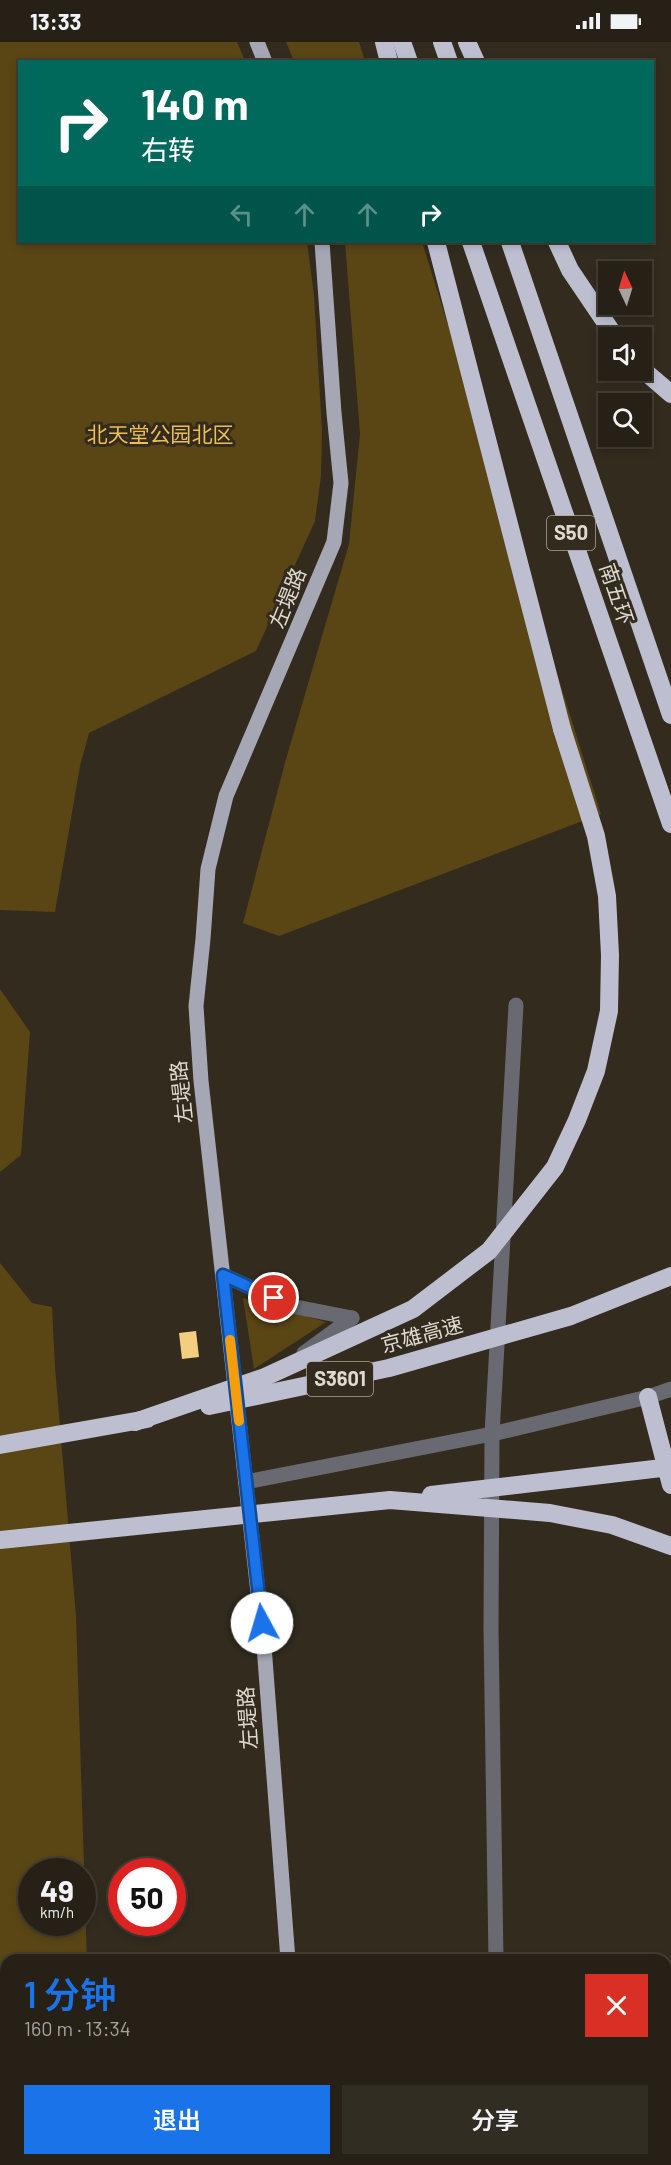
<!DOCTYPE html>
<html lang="zh">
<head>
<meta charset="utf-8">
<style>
	:root { --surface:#262016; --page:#322d23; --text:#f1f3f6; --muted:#a4a3a1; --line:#423e35; --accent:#1a73e8 }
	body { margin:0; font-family:Barlow,"Noto Sans SC",sans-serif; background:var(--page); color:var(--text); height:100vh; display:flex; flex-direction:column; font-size:22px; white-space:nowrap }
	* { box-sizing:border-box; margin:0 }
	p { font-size:20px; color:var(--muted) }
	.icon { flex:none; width:33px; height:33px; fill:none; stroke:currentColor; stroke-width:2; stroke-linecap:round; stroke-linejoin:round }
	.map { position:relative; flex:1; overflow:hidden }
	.details { position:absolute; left:0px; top:1912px; width:672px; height:212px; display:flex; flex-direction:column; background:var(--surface); border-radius:18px 18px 0 0; box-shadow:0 3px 9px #0003,0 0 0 2px var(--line) }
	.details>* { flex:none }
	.guide { position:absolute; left:18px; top:18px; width:636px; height:183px; border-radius:0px; box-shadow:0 3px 9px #0003,0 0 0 2px var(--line); background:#00695c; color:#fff; overflow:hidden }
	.needle { width:39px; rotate:356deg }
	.tools { position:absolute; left:598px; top:219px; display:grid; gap:12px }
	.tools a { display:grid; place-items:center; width:54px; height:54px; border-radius:0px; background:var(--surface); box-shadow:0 3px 9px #0003,0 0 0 2px var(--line); font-size:30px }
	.speed { position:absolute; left:18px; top:1816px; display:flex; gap:12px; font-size:30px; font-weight:700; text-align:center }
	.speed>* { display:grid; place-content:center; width:78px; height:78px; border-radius:50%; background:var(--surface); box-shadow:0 3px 9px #0003,0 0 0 2px var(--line); line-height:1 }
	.speed small { font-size:15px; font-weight:400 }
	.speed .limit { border:9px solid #d22; background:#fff; color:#111 }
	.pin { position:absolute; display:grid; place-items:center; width:51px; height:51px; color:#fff; margin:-26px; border:3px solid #fff; border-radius:50%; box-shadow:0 2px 6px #0007 }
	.me { position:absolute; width:66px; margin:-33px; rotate:354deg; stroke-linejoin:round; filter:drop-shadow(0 0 4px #0008) }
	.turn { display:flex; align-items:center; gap:21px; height:126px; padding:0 24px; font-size:27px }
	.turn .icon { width:78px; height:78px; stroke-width:2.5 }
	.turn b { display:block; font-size:42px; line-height:51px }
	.lanes { display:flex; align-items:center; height:57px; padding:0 24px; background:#0003; justify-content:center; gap:30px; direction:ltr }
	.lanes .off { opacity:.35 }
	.round { display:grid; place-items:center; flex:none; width:63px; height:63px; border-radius:0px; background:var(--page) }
	.headline { display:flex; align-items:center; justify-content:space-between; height:102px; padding:0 24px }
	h1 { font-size:36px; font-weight:600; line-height:45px; color:var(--accent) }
	.cta { display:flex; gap:12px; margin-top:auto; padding:12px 24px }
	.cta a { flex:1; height:69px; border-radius:0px; background:var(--accent); color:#fff; font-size:24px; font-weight:600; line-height:69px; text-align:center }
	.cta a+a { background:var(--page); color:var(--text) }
	.status { display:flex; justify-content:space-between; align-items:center; height:42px; padding:0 30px; background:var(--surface); direction:ltr }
	.status svg { height:16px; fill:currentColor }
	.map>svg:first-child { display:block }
	.green { fill:#5a4515; fill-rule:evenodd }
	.building { fill:#f3ce81 }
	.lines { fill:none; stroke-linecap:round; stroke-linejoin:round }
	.minor { stroke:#696a71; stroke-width:15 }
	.major { stroke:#a5a7b5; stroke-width:15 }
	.highway { stroke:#bdbfd0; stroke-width:18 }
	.highway-bridge { stroke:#bdbfd0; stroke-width:18 }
	.route-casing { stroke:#114b97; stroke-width:15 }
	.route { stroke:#1a73e8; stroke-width:10 }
	.slow { stroke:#f59e0b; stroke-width:10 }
	.labels { text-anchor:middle; stroke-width:6; stroke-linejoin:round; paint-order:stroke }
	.shield { fill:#322b1e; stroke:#aaa69b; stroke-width:1.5 }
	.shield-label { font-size:20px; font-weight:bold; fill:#dedad1 }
	.park-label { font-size:21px; fill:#eebe53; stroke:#322b1e }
	.street-label { font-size:21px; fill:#dedad1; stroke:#322b1e }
</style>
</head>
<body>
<div class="status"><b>13:33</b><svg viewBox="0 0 49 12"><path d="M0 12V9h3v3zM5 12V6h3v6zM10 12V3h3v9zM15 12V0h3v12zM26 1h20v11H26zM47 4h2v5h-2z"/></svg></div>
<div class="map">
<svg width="671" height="2123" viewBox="0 0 671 2123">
	<rect width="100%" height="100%" fill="#322b1e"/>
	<g class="green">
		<path d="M0,0H237L245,19L20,20V200H307L314,253L322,388L321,434L315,479L256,609L89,691L80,724L55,870L0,868Z"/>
		<path d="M286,0H359L365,19H294Z"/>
		<path d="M345,200H422L601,772L279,894L243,881L286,717L349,502L360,392Z"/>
		<path d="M0,947L30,990L21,1113L0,1130Z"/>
		<path d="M0,1221L32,1261L52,1265L55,1325L76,1574L87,1918H6V2065L0,2074ZM32,1830H82V1881H32Z"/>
		<path d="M243,1256L326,1280L254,1327Z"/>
	</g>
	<path class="building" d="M196,1289L199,1315L182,1317L179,1291Z"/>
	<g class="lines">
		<g class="minor">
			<path d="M223,1233L291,1264L352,1276"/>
			<path d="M304,1311L352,1276"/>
			<path d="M246,1440L492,1392L648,1355L671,1347"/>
			<path d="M496,1918L491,1587L492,1392L516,963"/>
			<path d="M666,1940H671"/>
			<path d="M513,2118L514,2123"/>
		</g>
		<g class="major">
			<path d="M257,0L265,20"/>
			<path d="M288,1918L264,1604L201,1039L196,964L203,897L208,827L226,754L334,500L341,441L334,371L322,200"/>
			<path d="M241,2123L242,2118"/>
		</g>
		<g class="highway">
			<path d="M384,0L389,20"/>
			<path d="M402,0L409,20"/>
			<path d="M442,0L449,20"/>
			<path d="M467,0L476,20"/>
			<path d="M436,200L562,687"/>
			<path d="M471,200L671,782"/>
			<path d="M510,200L671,673"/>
			<path d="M557,200L570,228L616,296"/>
			<path d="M642,327L671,352"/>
			<path d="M648,1355L671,1443"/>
		</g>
		<g class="highway-bridge">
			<path d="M209,1364L389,1326L571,1274L671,1234"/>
			<path d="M135,1380L265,1335L413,1267L489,1209L555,1125L577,1078L596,1029L609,969L610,913L607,854L596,794L562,687"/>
			<path d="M0,1403L147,1377"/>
			<path d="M431,1453L671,1425"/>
			<path d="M0,1498L390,1458L550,1471L612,1483L671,1504"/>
		</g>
	</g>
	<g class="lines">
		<g class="route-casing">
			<path id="route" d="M262,1581L223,1233L274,1256"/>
		</g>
		<use href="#route" class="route"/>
		<path class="slow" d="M230,1298L239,1379"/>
	</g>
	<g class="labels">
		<g class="shield">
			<rect x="547" y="474" width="48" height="34" rx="4.5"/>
			<rect x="307" y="1320" width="66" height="34" rx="4.5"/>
		</g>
		<g class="shield-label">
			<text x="571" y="498">S50</text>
			<text x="340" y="1344">S3601</text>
		</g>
		<g class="park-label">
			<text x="160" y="400">北天堂公园北区</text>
		</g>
		<g class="street-label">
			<text transform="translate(616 552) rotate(71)" y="7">南五环</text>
			<text transform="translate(288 556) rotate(-68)" y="7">左堤路</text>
			<text transform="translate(182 1050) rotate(-96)" y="7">左堤路</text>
			<text transform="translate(422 1293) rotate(-15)" y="7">京雄高速</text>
			<text transform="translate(248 1676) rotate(-94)" y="7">左堤路</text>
		</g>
	</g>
</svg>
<div class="tools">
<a><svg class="needle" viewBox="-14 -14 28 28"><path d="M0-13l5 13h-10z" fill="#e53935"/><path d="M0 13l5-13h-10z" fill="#a4a3a1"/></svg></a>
<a><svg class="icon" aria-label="sound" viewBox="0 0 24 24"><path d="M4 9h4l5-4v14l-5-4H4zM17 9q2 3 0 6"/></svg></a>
<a><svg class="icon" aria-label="search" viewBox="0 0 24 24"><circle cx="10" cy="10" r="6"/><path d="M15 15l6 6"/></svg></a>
</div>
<div class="speed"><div>49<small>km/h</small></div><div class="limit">50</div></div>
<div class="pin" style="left:274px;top:1256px;background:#d93025"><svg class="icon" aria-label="arrive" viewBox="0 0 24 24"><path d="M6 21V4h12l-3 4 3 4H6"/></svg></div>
<svg class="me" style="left:262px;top:1581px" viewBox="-20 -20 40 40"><circle r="19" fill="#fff"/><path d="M0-13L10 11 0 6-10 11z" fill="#1a73e8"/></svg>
<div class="guide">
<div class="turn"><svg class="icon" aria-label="right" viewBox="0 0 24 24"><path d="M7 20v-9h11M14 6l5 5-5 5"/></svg><div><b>140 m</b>右转</div></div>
<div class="lanes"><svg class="icon off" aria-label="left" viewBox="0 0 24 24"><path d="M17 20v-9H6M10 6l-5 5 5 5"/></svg><svg class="icon off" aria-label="ahead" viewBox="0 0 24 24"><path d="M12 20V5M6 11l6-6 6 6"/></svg><svg class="icon off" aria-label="ahead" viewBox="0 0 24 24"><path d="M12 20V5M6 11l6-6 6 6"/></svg><svg class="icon" aria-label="right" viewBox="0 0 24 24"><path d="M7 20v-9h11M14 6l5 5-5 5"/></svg></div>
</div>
<section class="details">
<div class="headline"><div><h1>1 分钟</h1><p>160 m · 13:34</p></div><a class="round" style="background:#d93025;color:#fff"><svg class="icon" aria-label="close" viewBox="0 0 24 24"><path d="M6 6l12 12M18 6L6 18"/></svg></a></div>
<div class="cta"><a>退出</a><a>分享</a></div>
</section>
</div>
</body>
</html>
